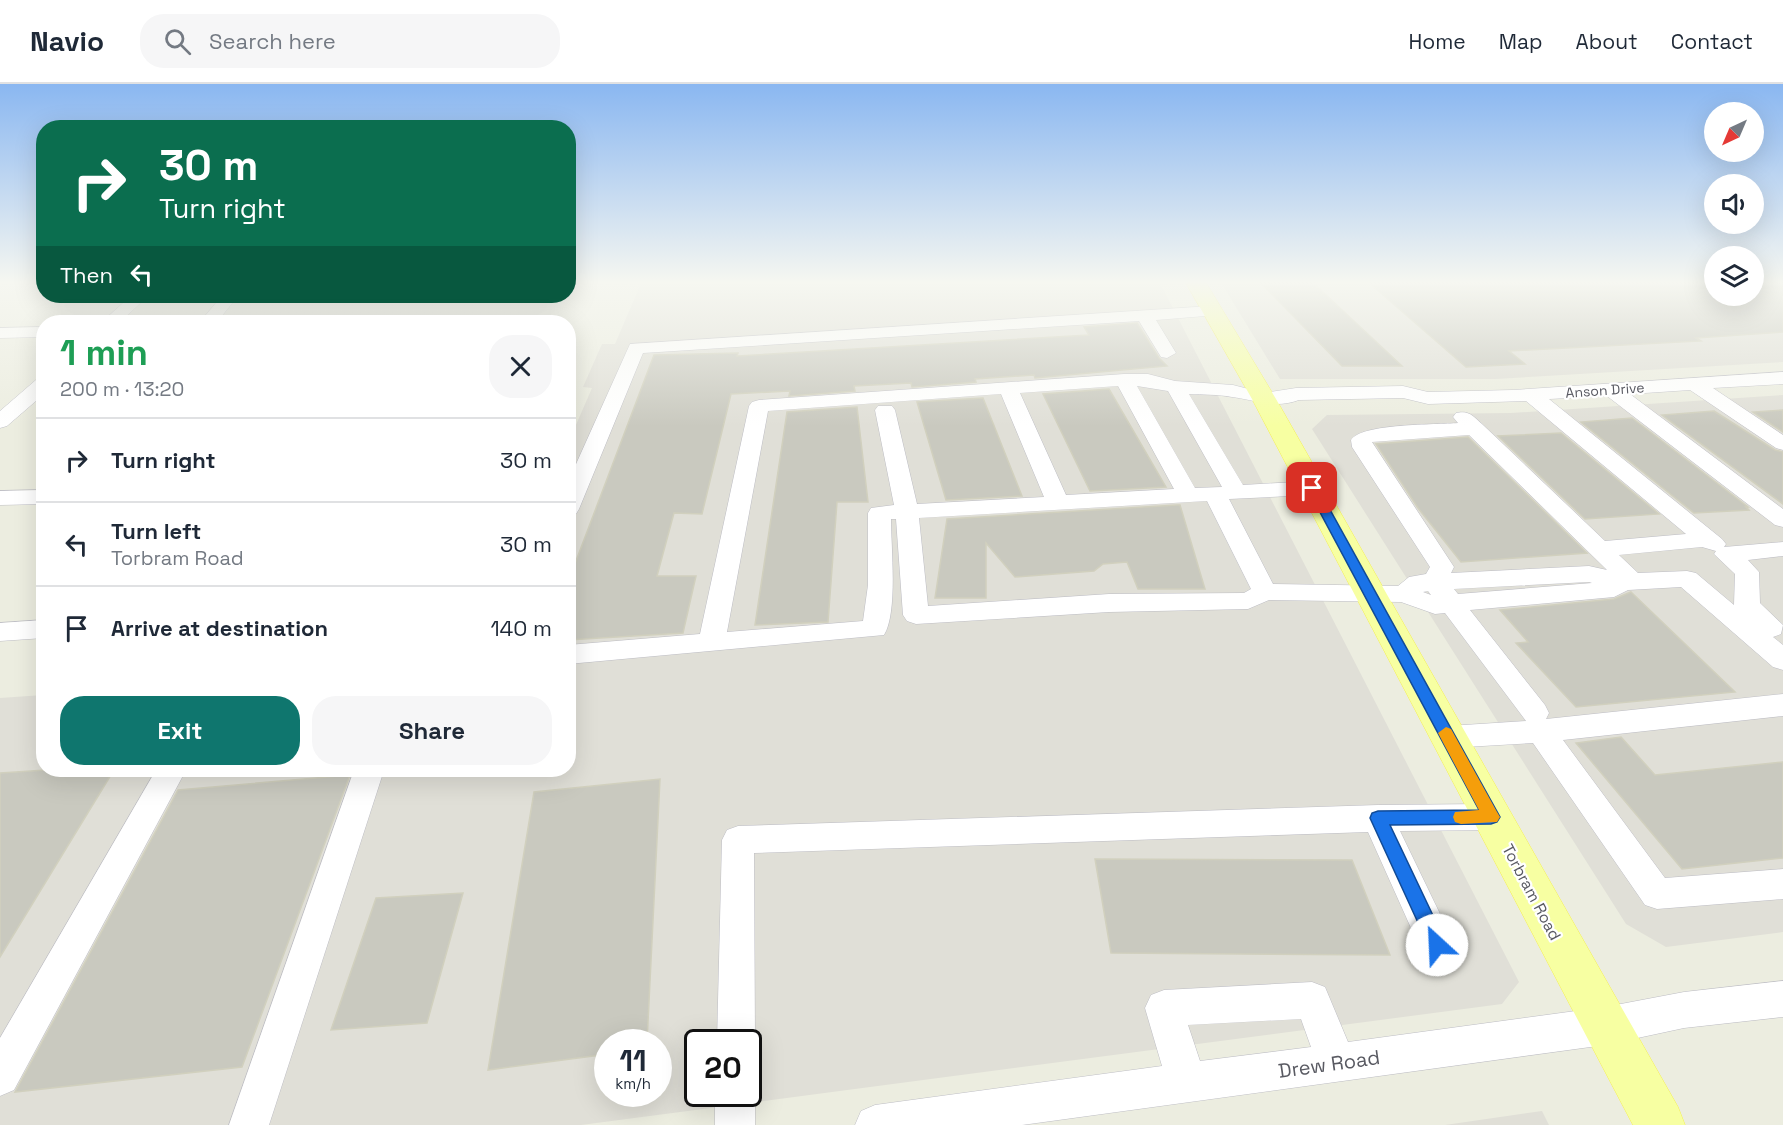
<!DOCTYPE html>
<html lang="en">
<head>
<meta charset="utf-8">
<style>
	:root { --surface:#fff; --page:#f6f6f7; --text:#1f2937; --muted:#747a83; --line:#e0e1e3; --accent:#0f766e }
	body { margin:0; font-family:"Space Grotesk",sans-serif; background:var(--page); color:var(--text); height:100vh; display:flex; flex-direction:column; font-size:22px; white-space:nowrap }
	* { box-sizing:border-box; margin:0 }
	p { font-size:20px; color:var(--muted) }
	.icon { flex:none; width:33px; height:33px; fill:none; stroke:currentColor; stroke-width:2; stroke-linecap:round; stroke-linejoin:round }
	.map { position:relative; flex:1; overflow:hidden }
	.drawer { position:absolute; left:36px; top:231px; width:540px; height:462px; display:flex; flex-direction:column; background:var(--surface); border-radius:24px; box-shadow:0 6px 24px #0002 }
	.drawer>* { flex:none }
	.guide { position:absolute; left:36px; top:36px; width:540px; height:183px; border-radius:24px; box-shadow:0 6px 24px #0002; background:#0b6e4f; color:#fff; overflow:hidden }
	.needle { width:39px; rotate:224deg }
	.fabs { position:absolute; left:1704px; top:18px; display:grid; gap:12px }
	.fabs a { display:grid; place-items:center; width:60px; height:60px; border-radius:50%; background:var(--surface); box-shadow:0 6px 24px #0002; font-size:30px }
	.speed { position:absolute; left:594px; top:945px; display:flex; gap:12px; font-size:30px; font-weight:700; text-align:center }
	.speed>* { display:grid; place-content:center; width:78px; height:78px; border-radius:50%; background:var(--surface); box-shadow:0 6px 24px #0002; line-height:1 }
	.speed small { font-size:15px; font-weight:400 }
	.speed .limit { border:3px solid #111; border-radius:9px; background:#fff; color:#111 }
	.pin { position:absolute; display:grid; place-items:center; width:51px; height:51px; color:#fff; margin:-26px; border-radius:12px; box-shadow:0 3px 9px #0006 }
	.me { position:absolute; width:66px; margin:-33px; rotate:335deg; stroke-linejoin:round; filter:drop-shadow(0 0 4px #0008) }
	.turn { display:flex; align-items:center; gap:21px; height:126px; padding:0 24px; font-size:27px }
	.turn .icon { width:78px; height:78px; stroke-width:2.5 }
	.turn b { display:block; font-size:42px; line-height:51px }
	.then { display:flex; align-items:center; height:57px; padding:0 24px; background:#0003; gap:12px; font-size:22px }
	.round { display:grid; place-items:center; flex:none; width:63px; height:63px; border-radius:24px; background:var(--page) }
	.summary { display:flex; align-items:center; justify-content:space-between; height:102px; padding:0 24px }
	h1 { font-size:36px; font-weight:700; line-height:45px; color:#1e9e55 }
	.primary-button { display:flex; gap:12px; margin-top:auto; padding:12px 24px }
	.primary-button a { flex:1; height:69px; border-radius:24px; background:var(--accent); color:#fff; font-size:24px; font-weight:700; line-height:69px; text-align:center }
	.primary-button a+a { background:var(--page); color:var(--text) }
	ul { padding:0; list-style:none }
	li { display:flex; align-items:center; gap:18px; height:84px; padding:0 24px; border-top:2px solid var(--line) }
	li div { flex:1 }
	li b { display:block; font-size:22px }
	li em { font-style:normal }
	header { display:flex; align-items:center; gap:36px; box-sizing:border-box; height:84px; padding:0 30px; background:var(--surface); border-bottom:2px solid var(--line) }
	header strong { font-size:28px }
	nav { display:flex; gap:33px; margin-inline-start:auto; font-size:21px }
	.search { width:420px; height:54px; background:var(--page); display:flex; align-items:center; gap:15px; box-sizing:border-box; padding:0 21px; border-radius:24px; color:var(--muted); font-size:22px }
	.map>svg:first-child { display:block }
	.industrial { fill:#e0dfd7; fill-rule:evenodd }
	.building { fill:#c9c9bf; stroke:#d1d0be; stroke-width:1.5 }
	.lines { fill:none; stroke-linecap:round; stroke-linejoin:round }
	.minor-casing { stroke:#bdbdc4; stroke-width:1 }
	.major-casing { stroke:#f6f04f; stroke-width:1 }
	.minor { fill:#fff; fill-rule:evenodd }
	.major { fill:#f7ffa2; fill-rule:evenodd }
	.route { fill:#1a73e8; stroke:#114b97; stroke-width:1.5 }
	.slow { fill:#f59e0b }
	.labels { text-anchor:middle; stroke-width:4.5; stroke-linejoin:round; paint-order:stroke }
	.far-street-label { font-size:14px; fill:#595a62; stroke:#fff }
	.street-label { font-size:16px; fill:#595a62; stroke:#fff }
	.near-street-label { font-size:20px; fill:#595a62; stroke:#fff }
</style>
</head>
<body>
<header>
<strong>Navio</strong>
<div class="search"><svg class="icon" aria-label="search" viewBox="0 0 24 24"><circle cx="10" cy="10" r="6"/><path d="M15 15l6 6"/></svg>Search here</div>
<nav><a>Home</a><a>Map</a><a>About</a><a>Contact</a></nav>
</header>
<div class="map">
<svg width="1783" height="1041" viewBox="0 0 1783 1041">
	<rect width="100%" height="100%" fill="#ecede0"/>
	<g class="industrial">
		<path d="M642,197H1159L1519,898L1502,920L581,1041H0V614L43,611L44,686H568L569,357L592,304L583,303L602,260H615ZM608,958H658V1010H608ZM698,958H748V1010H698Z"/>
		<path d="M1220,197H1714V212H1754V197H1783V278L1496,295H1280Z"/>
		<path d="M1783,311V848L1666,863L1626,840L1312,345L1327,331L1511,329Z"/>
		<path d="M1542,1027L1549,1041H1445Z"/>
	</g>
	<g class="building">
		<path d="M1259,197H1311L1402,282H1342Z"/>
		<path d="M1367,197H1714V212H1754V197H1783V248L1696,254L1701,257L1509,267L1525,280L1466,283Z"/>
		<path d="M1137,239L1159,274L1167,282L1035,294L1034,291L975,295L976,298L912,303L911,299L854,302L855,307L789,312L790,307L731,310L702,430L674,429L657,492H696L683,549L568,556V498L654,271L738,269L737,272L1089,251L1084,243Z"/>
		<path d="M1109,305L1166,403L1090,407L1043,310Z"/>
		<path d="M983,314L1022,412L946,416L917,318Z"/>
		<path d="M857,323L868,418H837L828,538L755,541L787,328Z"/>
		<path d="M1783,326V348L1753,328Z"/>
		<path d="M1714,327L1775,366L1783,368V420L1662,331Z"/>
		<path d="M1632,334L1748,423H1746L1749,426L1694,429L1581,338Z"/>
		<path d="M1561,349L1659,430L1585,435L1498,352Z"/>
		<path d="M1468,353L1587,469L1461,478L1418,424L1376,360Z"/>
		<path d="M1177,421H1180L1205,505H1138L1127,478L1103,480L1094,487L1015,493L986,459V514H935L947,435Z"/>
		<path d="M1631,508L1735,608L1576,623L1516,559L1528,558L1500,526L1614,515Z"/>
		<path d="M1621,653L1655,691L1783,678V774L1682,785L1576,659Z"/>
		<path d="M46,686H114L0,873V689Z"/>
		<path d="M350,691L242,983L15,1008L178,706Z"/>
		<path d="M660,695L647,958H608V970L488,986L534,708Z"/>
		<path d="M1095,775L1352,776L1390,871L1111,869Z"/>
		<path d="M463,809L427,939L331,946L376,814Z"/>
	</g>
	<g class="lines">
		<g class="minor-casing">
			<g id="minor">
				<path d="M131,212H148L120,238H102Z"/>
				<path d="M222,212H238L217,238H200Z"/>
				<path d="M1212,222L1220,227L1218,231L1156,236L1176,269L1167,274L1161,273L1139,237L643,269L579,425L576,430L568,432V398L630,260Z"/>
				<path d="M44,243V253L0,254V244Z"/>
				<path d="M1783,288V300L1713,304L1783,351V366L1776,364L1690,306L1630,310L1783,425V443L1775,441L1607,312L1549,315L1722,455L1726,460L1724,463L1783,458V472L1748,476L1759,488L1760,519L1783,541L1781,550L1773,553L1783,561V586L1773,583L1681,503L1628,506L1614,513L1470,526L1545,621L1549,629L1546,635L1783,610V632L1563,656L1665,794L1783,785V815L1657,825L1645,821L1533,659L1448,664L1438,661L1433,653L1438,645L1448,642L1526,637L1445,529L1435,530L1401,518L1269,516L1248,525L1109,528L916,540L907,537L903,531L896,435H891C891,463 898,529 884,551L568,580V561L700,550L749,322L752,318L759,316L1124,290H1148L1175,297L1233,301L1264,309L1296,304L1403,302L1428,308L1513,306ZM1118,302L1174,405L1066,411L1020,309ZM1137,302L1168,307L1222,403L1195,404ZM1001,310L1044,413L917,420L895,326L892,322H878L875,326L894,421L871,424L868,429V501L863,537L727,548L768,327ZM1189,310C1203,311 1218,310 1232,313C1256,316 1275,325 1299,316L1403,314L1428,320L1526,317L1686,450L1605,457L1482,340C1473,332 1469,326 1456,329L1453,333L1458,339C1436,341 1362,339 1351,356L1352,363L1430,483L1426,490L1409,493L1398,502L1273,500L1229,415L1312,411L1320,409L1323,404L1320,399L1312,397L1243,401ZM1469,351L1607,486L1589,482L1451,489L1454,483L1372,358ZM1207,417L1251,505L1244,509L1109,510L928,522L919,434ZM1702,463L1716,467L1714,470L1735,490L1734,521L1696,489L1687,487L1638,489L1619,471ZM1589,498L1592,499L1458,510L1454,505ZM1428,507L1431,511L1423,508Z"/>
				<path d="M44,293V310L7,342L0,344V327L37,295Z"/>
				<path d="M44,406V420L0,421V407Z"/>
				<path d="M44,536V554L0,557V539Z"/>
				<path d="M156,686H186L14,1006L0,1012V954Z"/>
				<path d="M354,686H384L269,1041H229Z"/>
				<path d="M1491,720L1502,724L1507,733L1502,742L1491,746L1400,747L1455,861L1450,873L1437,877L1424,873L1368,748L754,769L755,958L748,972V958H717L722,756L727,746L738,742L1378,721Z"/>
				<path d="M1783,897V933L1684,944L1605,961L1022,1041H855L861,1027L875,1021L1162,982L1145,924L1151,911L1164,906L1312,898L1325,903L1348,958L1605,923L1684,908ZM1301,935L1311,963L1200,977L1188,941Z"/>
				<path d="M748,996L755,1010V1041H715V1010H748Z"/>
			</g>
		</g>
		<g class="major-casing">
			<path id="major" d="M1185,197H1205L1276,315L1678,1023L1685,1041H1633L1252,315Z"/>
		</g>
		<use href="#minor" class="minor"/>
		<use href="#major" class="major"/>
	</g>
	<linearGradient id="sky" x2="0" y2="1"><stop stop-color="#8ab7f1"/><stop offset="0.58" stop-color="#f6f7f1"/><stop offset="1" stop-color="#f6f7f1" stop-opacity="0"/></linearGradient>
	<rect width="1783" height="342" fill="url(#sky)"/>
	<path class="route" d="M1308,401L1318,404L1500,733L1497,738L1491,740L1390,741L1447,861L1444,867L1437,870L1431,867L1370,734L1372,729L1378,727L1479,726L1307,404Z"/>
	<path class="slow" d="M1446,643L1451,645L1497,728L1500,733L1497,738L1461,740L1455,738L1453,733L1455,728L1479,726L1438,649Z"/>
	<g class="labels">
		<g class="far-street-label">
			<text transform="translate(1605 306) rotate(-4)" y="5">Anson Drive</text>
		</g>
		<g class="street-label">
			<text transform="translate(1532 808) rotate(62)" y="6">Torbram Road</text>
		</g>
		<g class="near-street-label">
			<text transform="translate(1329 980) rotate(-8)" y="7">Drew Road</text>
		</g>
	</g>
</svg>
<div class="fabs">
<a><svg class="needle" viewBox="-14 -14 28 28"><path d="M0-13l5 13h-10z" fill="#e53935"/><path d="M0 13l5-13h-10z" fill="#747a83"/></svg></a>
<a><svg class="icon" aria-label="sound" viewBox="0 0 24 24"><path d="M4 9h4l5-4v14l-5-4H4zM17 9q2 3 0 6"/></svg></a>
<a><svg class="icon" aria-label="layers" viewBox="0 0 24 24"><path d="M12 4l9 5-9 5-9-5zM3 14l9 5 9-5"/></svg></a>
</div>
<div class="speed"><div>11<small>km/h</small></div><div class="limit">20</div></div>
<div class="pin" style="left:1312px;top:404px;background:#d93025"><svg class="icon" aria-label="arrive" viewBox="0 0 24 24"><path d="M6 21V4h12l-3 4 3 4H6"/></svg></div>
<svg class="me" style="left:1437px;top:861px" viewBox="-20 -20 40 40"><circle r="19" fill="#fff"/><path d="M0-13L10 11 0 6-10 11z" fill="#1a73e8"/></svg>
<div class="guide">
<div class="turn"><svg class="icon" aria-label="right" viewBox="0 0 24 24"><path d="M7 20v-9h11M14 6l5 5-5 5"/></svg><div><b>30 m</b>Turn right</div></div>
<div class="then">Then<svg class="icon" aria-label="left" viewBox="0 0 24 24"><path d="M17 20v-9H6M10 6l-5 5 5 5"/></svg></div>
</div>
<section class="drawer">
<div class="summary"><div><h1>1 min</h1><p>200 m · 13:20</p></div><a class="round"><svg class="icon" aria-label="close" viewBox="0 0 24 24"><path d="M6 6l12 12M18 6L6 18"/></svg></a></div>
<ul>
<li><svg class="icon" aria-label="right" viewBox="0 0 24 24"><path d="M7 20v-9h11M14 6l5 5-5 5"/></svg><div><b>Turn right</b></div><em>30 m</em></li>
<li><svg class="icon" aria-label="left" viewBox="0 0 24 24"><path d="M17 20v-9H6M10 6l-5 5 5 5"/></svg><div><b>Turn left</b><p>Torbram Road</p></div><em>30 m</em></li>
<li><svg class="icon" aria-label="arrive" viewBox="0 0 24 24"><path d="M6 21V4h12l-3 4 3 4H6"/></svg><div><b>Arrive at destination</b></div><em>140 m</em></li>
</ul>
<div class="primary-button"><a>Exit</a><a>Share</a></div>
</section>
</div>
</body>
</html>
